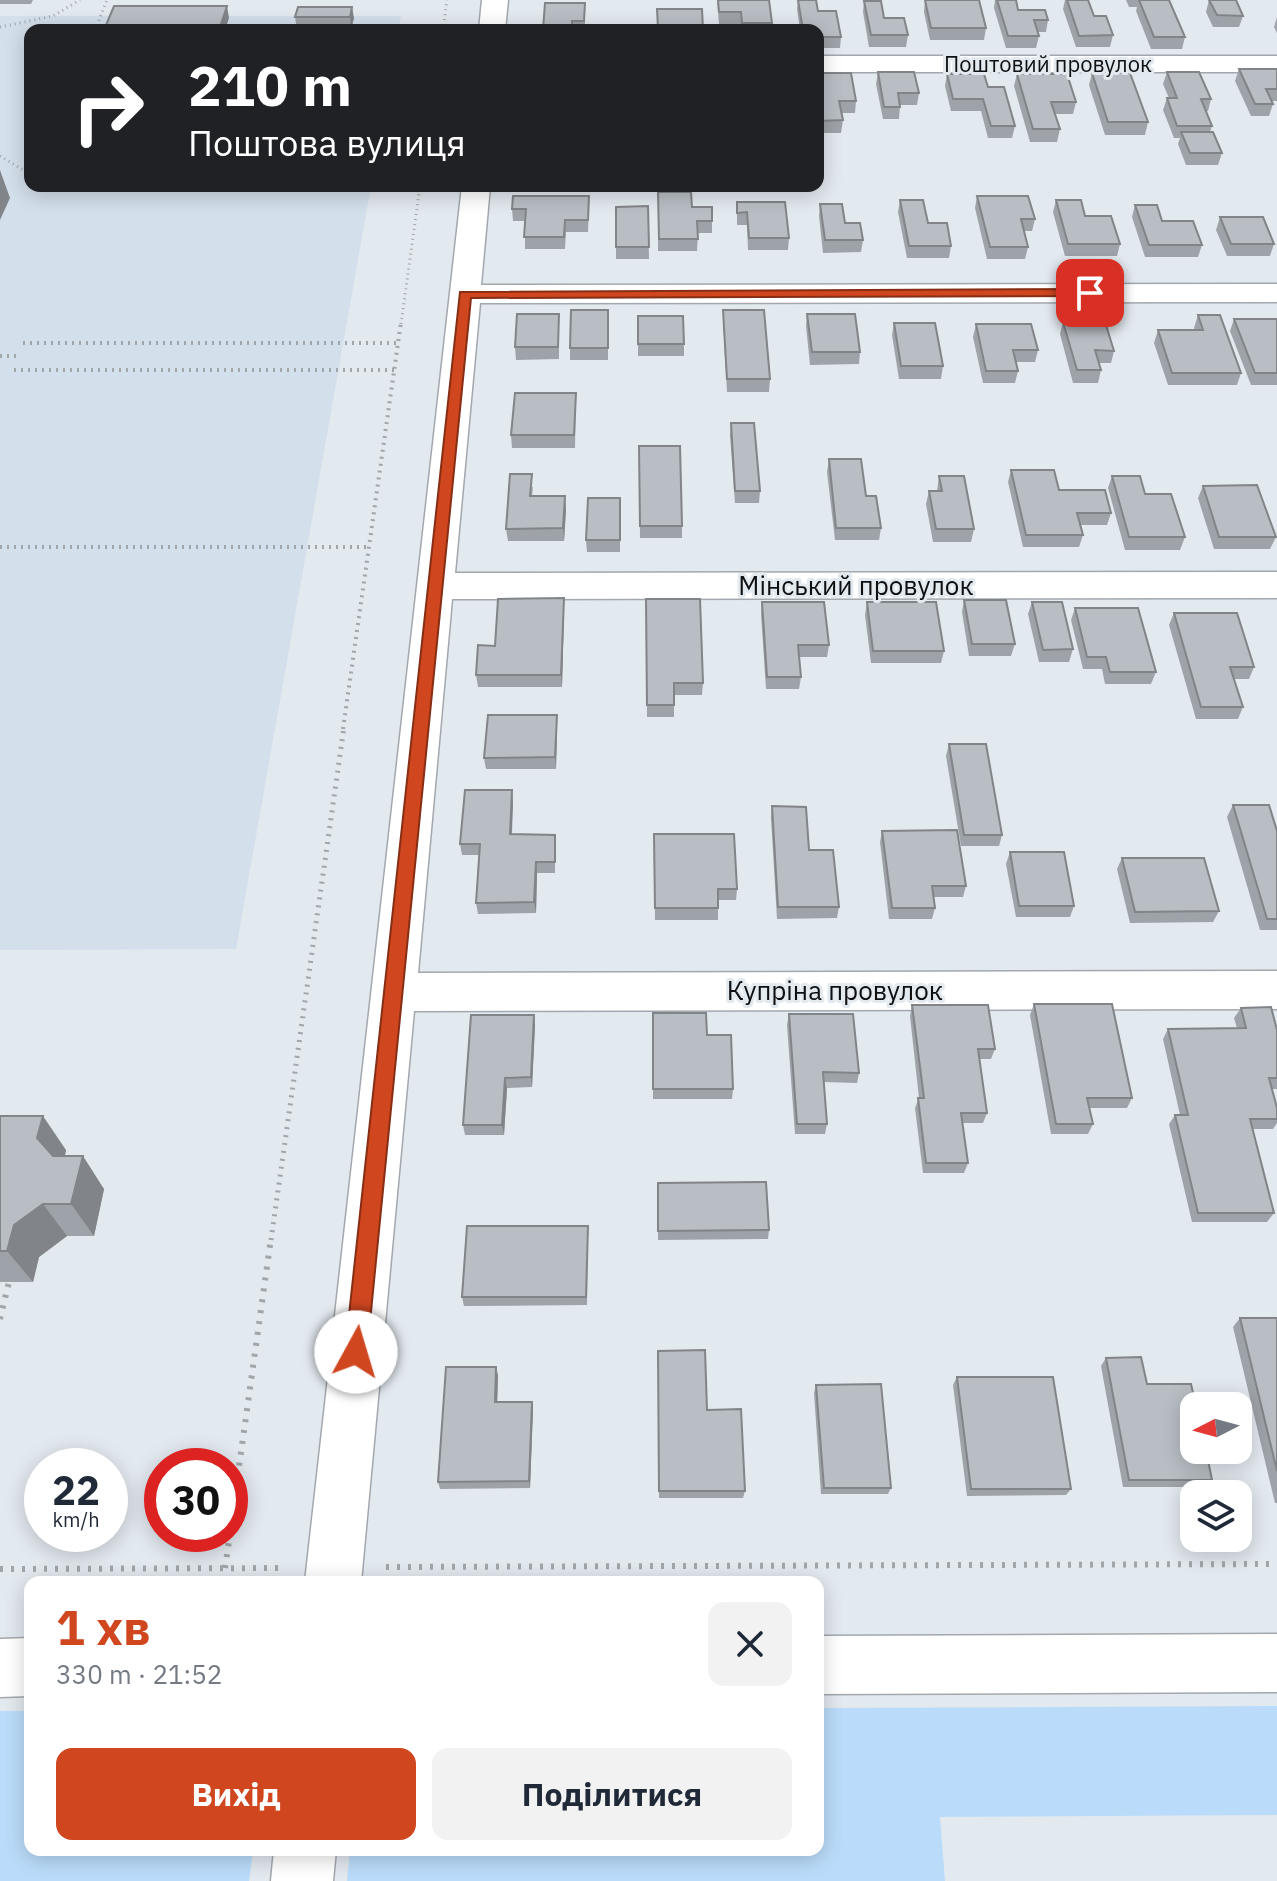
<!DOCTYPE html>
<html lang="uk">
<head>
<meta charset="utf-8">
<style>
	:root { --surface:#fff; --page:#f2f2f3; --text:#1f2937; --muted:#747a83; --accent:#cf461f }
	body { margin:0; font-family:"IBM Plex Sans",sans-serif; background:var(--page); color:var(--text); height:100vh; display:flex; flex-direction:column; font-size:30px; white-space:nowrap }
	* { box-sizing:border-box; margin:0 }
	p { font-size:26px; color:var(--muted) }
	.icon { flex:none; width:44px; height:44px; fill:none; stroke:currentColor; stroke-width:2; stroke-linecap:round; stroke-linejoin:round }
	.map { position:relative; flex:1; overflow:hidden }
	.panel { position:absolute; left:24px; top:1576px; width:800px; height:280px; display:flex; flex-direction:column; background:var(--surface); border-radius:16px; box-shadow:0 4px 20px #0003 }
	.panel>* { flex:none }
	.banner { position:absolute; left:24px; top:24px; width:800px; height:168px; border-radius:16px; box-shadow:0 4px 20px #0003; background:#202124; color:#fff; overflow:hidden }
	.needle { width:52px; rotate:264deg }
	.buttons { position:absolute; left:1180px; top:1392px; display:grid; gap:16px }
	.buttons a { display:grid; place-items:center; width:72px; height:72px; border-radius:16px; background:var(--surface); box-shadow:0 4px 20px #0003; font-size:40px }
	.speed { position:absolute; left:24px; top:1448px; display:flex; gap:16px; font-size:40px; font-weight:700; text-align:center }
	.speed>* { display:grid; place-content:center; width:104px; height:104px; border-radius:50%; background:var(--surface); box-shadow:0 4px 20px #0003; line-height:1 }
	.speed small { font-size:20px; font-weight:400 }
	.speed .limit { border:12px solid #d22; background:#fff; color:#111 }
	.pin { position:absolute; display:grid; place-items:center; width:68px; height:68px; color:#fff; margin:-34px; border-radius:16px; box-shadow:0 4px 12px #0006 }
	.me { position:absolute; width:88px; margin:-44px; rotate:6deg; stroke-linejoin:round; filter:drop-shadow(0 0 6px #0008) }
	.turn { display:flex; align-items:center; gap:28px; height:168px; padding:0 32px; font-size:36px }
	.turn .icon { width:104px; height:104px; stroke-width:2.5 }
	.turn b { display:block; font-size:56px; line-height:68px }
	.round { display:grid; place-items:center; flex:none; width:84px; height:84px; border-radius:16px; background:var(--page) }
	.head { display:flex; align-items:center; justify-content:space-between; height:136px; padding:0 32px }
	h1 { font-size:48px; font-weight:700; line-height:60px; color:var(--accent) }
	.action { display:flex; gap:16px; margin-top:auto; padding:16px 32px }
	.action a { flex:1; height:92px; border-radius:16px; background:var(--accent); color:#fff; font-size:32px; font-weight:700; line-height:92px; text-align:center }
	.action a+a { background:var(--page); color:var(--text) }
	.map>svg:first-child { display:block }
	.built { fill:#d3dfeb }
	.green { fill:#badcfa }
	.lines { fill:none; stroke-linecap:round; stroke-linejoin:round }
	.minor-casing { stroke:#a2a8ae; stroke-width:3 }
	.path-far3 { stroke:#a0a6aa; stroke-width:3; stroke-dasharray:1 4; stroke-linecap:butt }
	.path-far2 { stroke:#a0a6aa; stroke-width:4; stroke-dasharray:2 5; stroke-linecap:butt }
	.path-far1 { stroke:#a0a6aa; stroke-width:5; stroke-dasharray:2 6; stroke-linecap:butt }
	.path { stroke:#a0a6aa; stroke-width:6; stroke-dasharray:3 8; stroke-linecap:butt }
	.minor { fill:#fff; fill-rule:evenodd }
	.wall { fill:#9ea3a9 }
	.shaded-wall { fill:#818589 }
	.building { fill:#b8bec4; stroke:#818589; stroke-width:2 }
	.route { fill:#cf461f; stroke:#872e14; stroke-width:2 }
	.labels { text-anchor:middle; stroke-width:6; stroke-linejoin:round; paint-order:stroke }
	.far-street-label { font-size:22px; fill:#0d0f11; stroke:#e2e9ef }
	.street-label { font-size:26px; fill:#0d0f11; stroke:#e2e9ef }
</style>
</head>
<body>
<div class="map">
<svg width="1277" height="1881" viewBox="0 0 1277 1881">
	<rect width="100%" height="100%" fill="#e2e9ef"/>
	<path class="built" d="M0,16H401L398,30H30V186H371L236,949L0,950Z"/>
	<g class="green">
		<path d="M1277,1706V1815L940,1817L945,1881H347L350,1850H818V1708Z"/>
		<path d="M0,1711H30V1850H253L249,1881H0Z"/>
	</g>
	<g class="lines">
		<g class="minor-casing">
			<g id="minor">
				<path d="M482,0H508L505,30H479Z"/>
				<rect x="818" y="56" width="459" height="16"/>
				<path d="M462,186H490L481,285L1277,284V302L480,303L455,573L1277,572V598L452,599L418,973L1277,971V1009L414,1011L361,1582H305Z"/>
				<path d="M1277,1634V1692L818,1694V1636Z"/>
				<path d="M30,1638V1696L0,1697V1639Z"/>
				<path d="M274,1850H336L333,1881H271Z"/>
			</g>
		</g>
		<g class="path-far3">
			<path d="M0,27L53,16L80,0"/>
			<path d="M95,30L107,0"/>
			<path d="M443,30L447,0"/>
			<path d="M0,156L30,174"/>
			<path d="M401,324L420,186"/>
		</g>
		<g class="path-far2">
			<path d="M23,343H398"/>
			<path d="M0,356H18"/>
			<path d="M14,370H395"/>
			<path d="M0,547H369"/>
			<path d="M343,729L401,322"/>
		</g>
		<path class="path-far1" d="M271,1240L344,727"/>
		<g class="path">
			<path d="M0,1319L9,1282"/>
			<path d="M230,1531L271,1238"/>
			<path d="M386,1567L1277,1564"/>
			<path d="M225,1568L230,1534"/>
			<path d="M0,1569L284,1568"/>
		</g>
		<use href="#minor" class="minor"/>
	</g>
	<g class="wall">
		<path d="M0,0H33L31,4H0Z"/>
		<path d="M717,0H769L771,30H741L740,24H719Z"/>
		<path d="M798,0H816L818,11L841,37L840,48H818V30H800L797,9Z"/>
		<path d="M925,0L986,28L984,40H930L924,12Z"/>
		<path d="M995,0H1016L1018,10L1048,20L1046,32H1037L1039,36L1036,48H1006L994,8Z"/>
		<path d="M1065,0H1088L1094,16L1113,35L1110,47H1076L1063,9Z"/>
		<path d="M1126,0H1169L1185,37L1182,49H1151L1136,11L1137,7H1129Z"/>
		<path d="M1209,0L1243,16L1239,27H1213L1206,12Z"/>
		<path d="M864,1L884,18L908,35L906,47H869L863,12Z"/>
		<path d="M585,3V30H543Z"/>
		<path d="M298,7L354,18L351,29H297L295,17Z"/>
		<path d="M1277,17V33L1274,27Z"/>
		<path d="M1239,69H1277V101H1272L1273,104L1269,116H1251L1235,81Z"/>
		<path d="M878,72L919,93L917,105H900L899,119H883L876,84Z"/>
		<path d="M1167,72L1211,99L1208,111H1206L1212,126L1210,132L1222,153L1218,165H1186L1178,144L1180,138H1174L1163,110L1167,98H1169L1163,84Z"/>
		<path d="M818,73L856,101L855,113H841L843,120L841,133H818Z"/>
		<path d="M1092,73L1148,122L1145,135H1105L1089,85Z"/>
		<path d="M947,74L988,87L1015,126L1012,138H988L981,111H951L945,86Z"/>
		<path d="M1017,74L1076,102L1073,114H1055L1060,129L1057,142H1030L1014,86Z"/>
		<path d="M658,192L692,207L712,221V233H698L697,251H658Z"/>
		<path d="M977,196L1035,219L1032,231H1024L1028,247L1025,259H987L975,208Z"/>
		<path d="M900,200L928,223L951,246L949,258H907L898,212Z"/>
		<path d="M1056,200L1085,216L1120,244L1117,256H1065L1053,212Z"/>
		<path d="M737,202L789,238L788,250H748L747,225H737Z"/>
		<path d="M820,204L845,223L863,240L861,252L823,253L819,216Z"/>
		<path d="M1135,205L1202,245L1198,257H1145L1132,217Z"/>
		<path d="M648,206L649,259H616V207Z"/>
		<path d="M589,208L588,232H566L565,249H525V221H513L512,209Z"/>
		<path d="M1220,217L1274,244L1270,256H1227L1216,230Z"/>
		<path d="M608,310V360H570V348Z"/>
		<path d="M723,310L770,379L769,392H727L723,322Z"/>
		<path d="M559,314V359L516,360L515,347Z"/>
		<path d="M807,314L860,352L859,364L810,365L806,326Z"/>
		<path d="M1198,315L1241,373L1237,385H1168L1154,343L1158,330H1195L1194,328Z"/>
		<path d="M638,316L684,344V356H638Z"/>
		<path d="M1234,319H1277V385H1251L1230,331Z"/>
		<path d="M1063,322L1114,351L1111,363H1099L1101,370L1098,383H1073L1060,334Z"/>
		<path d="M894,323L943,366L941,379H899L892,335Z"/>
		<path d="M976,324L1038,350L1035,362H1016L1018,371L1015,383H983L973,337Z"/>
		<path d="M576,393L575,448H512L511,435Z"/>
		<path d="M731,423L760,491L759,503H735L730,435Z"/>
		<path d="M639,446L682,526V538H640Z"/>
		<path d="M829,459L866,496L881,528L879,540H835L827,472Z"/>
		<path d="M1011,470L1111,513L1107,525H1081L1083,535L1079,547H1023L1008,482Z"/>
		<path d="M939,476L974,529L971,542H933L926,504L929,491H937Z"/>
		<path d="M1112,476L1145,494L1185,537L1180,550H1125L1108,488Z"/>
		<path d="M533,486L532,496L566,509L564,541H508L506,529Z"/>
		<path d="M1203,486L1276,537L1270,549H1214L1198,498Z"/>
		<path d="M620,498V552H587L586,540Z"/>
		<path d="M646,599L703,683L702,695H674V717H647Z"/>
		<path d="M964,600L1015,644L1011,656H969L962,612Z"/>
		<path d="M762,602L829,645L827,657H799L801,677L799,689H766L761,614Z"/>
		<path d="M867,602L944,651L941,663H871L865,615Z"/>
		<path d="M1032,602L1073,649L1069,662H1039L1028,614Z"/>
		<path d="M1075,608L1156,672L1151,684H1105L1102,669H1083L1071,620Z"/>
		<path d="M564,610L562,687H478L476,675L495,646Z"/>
		<path d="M1174,613L1254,667L1249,679H1234L1243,707L1238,719H1196L1169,625Z"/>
		<path d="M557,727L556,769H486L484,758Z"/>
		<path d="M949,744L1002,835L999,846H961L946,756Z"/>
		<path d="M513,802L512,834L555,835V873H537L536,913L478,914L476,903L479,855H462L460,844Z"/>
		<path d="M1233,805L1277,831V930H1260L1227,817Z"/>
		<path d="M772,806L809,850L839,907L837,918L777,919L771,818Z"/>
		<path d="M882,831L966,886L963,897H934L935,908L932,919H889L880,842Z"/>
		<path d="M654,834L737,889L736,900H718V920H655Z"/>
		<path d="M1010,852L1074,906L1070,917H1016L1006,864Z"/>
		<path d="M1122,858L1219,911L1213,922L1130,923L1117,869Z"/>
		<path d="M1034,1004L1132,1098L1127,1108H1089L1093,1124L1088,1134H1051L1030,1015Z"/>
		<path d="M912,1005L995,1049L991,1059H979L987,1113L983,1123H962L968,1163L964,1173H923L915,1108L919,1098L910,1016Z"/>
		<path d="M1241,1008L1277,1030V1089H1272L1277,1108V1123L1273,1129H1253L1274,1213L1267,1222H1192L1169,1124L1175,1115H1180L1163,1039L1168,1029L1237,1028L1234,1018Z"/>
		<path d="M653,1013L707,1035L733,1089L732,1099H653Z"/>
		<path d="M789,1014L859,1073L857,1083L824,1082L827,1124L825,1134H795L787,1025Z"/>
		<path d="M534,1015L535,1025L532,1087L507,1088L504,1135H465L463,1125Z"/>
		<path d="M0,1116L66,1150L65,1156L104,1189L94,1236H67L39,1257L33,1282H0Z"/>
		<path d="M658,1183L769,1230L768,1239L658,1240Z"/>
		<path d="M588,1235L587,1305L464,1306L462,1297Z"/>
		<path d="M1240,1318H1277V1503H1275L1233,1327Z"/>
		<path d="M658,1351L707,1410L745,1491L743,1498H659Z"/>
		<path d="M1106,1358L1147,1384L1212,1480L1205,1487H1123L1101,1366Z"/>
		<path d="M498,1375L497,1402H532L533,1409L530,1488L440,1489L438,1482Z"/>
		<path d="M957,1377L1071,1489L1066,1495L967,1496L953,1385Z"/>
		<path d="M816,1385L891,1488L888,1494H821L814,1393Z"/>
	</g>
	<g class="shaded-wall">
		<path d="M227,6L229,18L225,30H219Z"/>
		<path d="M352,7L354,18L351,29L350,17Z"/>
		<path d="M0,170L10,198L0,220Z"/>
		<path d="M565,496L566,509L564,541L563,528Z"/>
		<path d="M564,598V610L562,687L561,675Z"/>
		<path d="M557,715V727L556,769L555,757Z"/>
		<path d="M512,790L513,802L511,846L510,834Z"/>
		<path d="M536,862L537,873L536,913L534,902Z"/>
		<path d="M534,1015L535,1025L532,1087L531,1077Z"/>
		<path d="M505,1078L507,1088L504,1135L502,1125Z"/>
		<path d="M43,1116L66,1150L61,1172L37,1138Z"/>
		<path d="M83,1156L104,1189L94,1236L71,1204Z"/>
		<path d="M43,1204L67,1236L39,1257L33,1282L7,1251L14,1225Z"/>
		<path d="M496,1367L498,1375L497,1410L495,1402Z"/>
		<path d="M532,1402L533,1409L530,1488L529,1481Z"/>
	</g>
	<g class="building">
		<path d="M718,0H769L772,23H742L741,12H719Z"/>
		<path d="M798,0H816L818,11H836L841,37H818V30H803Z"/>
		<path d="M925,0H979L986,28H931Z"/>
		<path d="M997,0H1016L1018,10H1045L1048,20H1034L1039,36H1008Z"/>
		<path d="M1067,0H1088L1094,16H1106L1113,35L1079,36Z"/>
		<path d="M1139,0H1169L1185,37H1154Z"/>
		<path d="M1209,0H1236L1243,16L1217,15Z"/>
		<path d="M864,1H881L884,18H904L908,35H871Z"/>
		<path d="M545,3H585L584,21H572V30H543Z"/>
		<path d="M114,6H227L219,30H104Z"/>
		<path d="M298,7H352L350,17H295Z"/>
		<path d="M657,9H702L703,29H658Z"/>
		<path d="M1239,69H1277V89H1266L1273,104H1255Z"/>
		<path d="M878,72H914L919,93H898L900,107H884Z"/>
		<path d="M1167,72H1199L1211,99H1201L1212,126H1177L1167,98H1177Z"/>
		<path d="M818,73H851L856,101H839L843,120L818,121Z"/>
		<path d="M1092,73H1130L1148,122H1108Z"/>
		<path d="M947,74H984L988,87H1004L1015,126H991L983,99H953Z"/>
		<path d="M1017,74H1067L1076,102H1051L1060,129H1033Z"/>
		<path d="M1181,132H1213L1222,153H1190Z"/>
		<path d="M658,192H691L692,207H712V221H697L698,239H659Z"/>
		<path d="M513,196H589L588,220H565L564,237H524L526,209H512Z"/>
		<path d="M977,196H1028L1035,219H1021L1028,247H990Z"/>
		<path d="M900,200H923L928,223H947L951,246H909Z"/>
		<path d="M1056,200H1081L1085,216H1111L1120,244H1068Z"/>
		<path d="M737,202H785L789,238H749L747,212L737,213Z"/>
		<path d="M820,204H842L845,223H860L863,240H825Z"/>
		<path d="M1135,205H1157L1162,221H1193L1202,245H1149Z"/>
		<path d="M648,206L649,247H616V207Z"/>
		<path d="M1220,217H1263L1274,244H1231Z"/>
		<path d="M571,310H608V348H570Z"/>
		<path d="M723,310H764L770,379H727Z"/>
		<path d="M517,314H559L558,347H515Z"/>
		<path d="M807,314H855L860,352H812Z"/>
		<path d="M1198,315H1220L1241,373H1172L1158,330H1203Z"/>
		<path d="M638,316H683L684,344H638Z"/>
		<path d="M1234,319H1277V373H1255Z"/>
		<path d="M1063,322H1105L1114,351L1095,350L1101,370H1077Z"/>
		<path d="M894,323H935L943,366H901Z"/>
		<path d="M976,324H1031L1038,350H1013L1018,371H986Z"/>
		<path d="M515,393H576L574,435H511Z"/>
		<path d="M731,423H754L760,491H735Z"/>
		<path d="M639,446H680L682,526H640Z"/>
		<path d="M829,459H861L866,496H876L881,528H836Z"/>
		<path d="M1011,470H1054L1059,490H1105L1111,513H1077L1083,535H1026Z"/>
		<path d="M510,474H532L530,496H565L563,528L506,529Z"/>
		<path d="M939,476H964L974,529H936L929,491H942Z"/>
		<path d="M1112,476H1140L1145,494H1171L1185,537H1129Z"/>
		<path d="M1257,485L1276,537H1219L1203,486Z"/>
		<path d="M588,498H620V540H586Z"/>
		<path d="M564,598L561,675H476L478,645L495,646L498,599Z"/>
		<path d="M646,599H700L703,683H674V705H647Z"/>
		<path d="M964,600H1006L1015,644H972Z"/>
		<path d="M762,602H824L829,645H798L801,677H767Z"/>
		<path d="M867,602H936L944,651H873Z"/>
		<path d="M1032,602H1062L1073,649L1043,650Z"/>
		<path d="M1075,608H1138L1156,672H1110L1106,657H1087Z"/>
		<path d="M1174,613H1237L1254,667H1230L1243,707H1201Z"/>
		<path d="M488,715H557L555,757L484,758Z"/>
		<path d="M949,744H986L1002,835H964Z"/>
		<path d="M465,790H512L510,834L555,835V862H536L534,902L476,903L480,844H460Z"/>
		<path d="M1233,805H1269L1277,831V919H1267Z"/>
		<path d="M772,806L806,807L809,850H833L839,907H778Z"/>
		<path d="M957,830L966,886H932L935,908H892L882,831Z"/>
		<path d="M654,834H734L737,889H718V908H655Z"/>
		<path d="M1010,852H1064L1074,906H1019Z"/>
		<path d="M1122,858H1204L1219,911L1135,912Z"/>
		<path d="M1034,1004H1112L1132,1098H1087L1093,1124H1056Z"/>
		<path d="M912,1005H988L995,1049H978L987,1113H961L968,1163H926L918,1098H924Z"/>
		<path d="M1271,1007L1277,1030V1078H1269L1277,1108V1119H1250L1274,1213H1198L1175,1115H1188L1168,1029L1246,1028L1241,1008Z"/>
		<path d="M653,1013H706L707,1035H731L733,1089H653Z"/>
		<path d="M789,1014H853L859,1073L823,1072L827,1124H797Z"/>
		<path d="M471,1015H534L531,1077L505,1078L502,1125H463Z"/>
		<path d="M0,1116H43L37,1138L53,1156H83L71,1204H43L14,1225L7,1251H0Z"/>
		<path d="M766,1182L769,1230L658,1231V1183Z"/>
		<path d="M467,1226H588L586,1297H462Z"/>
		<path d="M1240,1318H1277V1471Z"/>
		<path d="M705,1350L707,1410L741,1409L745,1491H659L658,1351Z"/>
		<path d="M1141,1357L1147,1384H1191L1196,1406H1194V1450H1206L1212,1480H1129L1106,1358Z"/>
		<path d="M446,1367H496L495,1402H532L529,1481L438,1482Z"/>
		<path d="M957,1377H1053L1071,1489H971Z"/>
		<path d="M881,1384L891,1488H824L816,1385Z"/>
	</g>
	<path class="route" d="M1090,289L1094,290V296L471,298L367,1352L364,1359L356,1362L348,1359L345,1352L460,292Z"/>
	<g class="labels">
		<g class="far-street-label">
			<text x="1048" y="72">Поштовий провулок</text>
		</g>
		<g class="street-label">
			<text x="856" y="595">Мінський провулок</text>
			<text x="835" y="1000">Купріна провулок</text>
		</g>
	</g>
</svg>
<div class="buttons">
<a><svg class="needle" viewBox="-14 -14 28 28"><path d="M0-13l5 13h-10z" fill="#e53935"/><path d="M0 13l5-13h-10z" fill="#747a83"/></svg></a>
<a><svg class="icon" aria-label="layers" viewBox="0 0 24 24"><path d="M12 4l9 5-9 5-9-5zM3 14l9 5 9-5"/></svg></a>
</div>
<div class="speed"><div>22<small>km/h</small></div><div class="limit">30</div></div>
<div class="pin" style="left:1090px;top:293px;background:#d93025"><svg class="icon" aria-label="arrive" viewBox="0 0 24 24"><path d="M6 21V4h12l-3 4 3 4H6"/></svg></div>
<svg class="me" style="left:356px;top:1352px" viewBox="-20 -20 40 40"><circle r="19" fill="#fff"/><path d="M0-13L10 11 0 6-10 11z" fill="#cf461f"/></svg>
<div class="banner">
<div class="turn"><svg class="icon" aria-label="right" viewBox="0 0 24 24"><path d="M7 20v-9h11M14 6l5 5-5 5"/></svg><div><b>210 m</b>Поштова вулиця</div></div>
</div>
<section class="panel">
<div class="head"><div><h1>1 хв</h1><p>330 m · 21:52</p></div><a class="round"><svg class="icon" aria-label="close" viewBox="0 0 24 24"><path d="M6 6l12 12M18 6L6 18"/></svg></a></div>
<div class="action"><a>Вихід</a><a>Поділитися</a></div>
</section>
</div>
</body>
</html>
